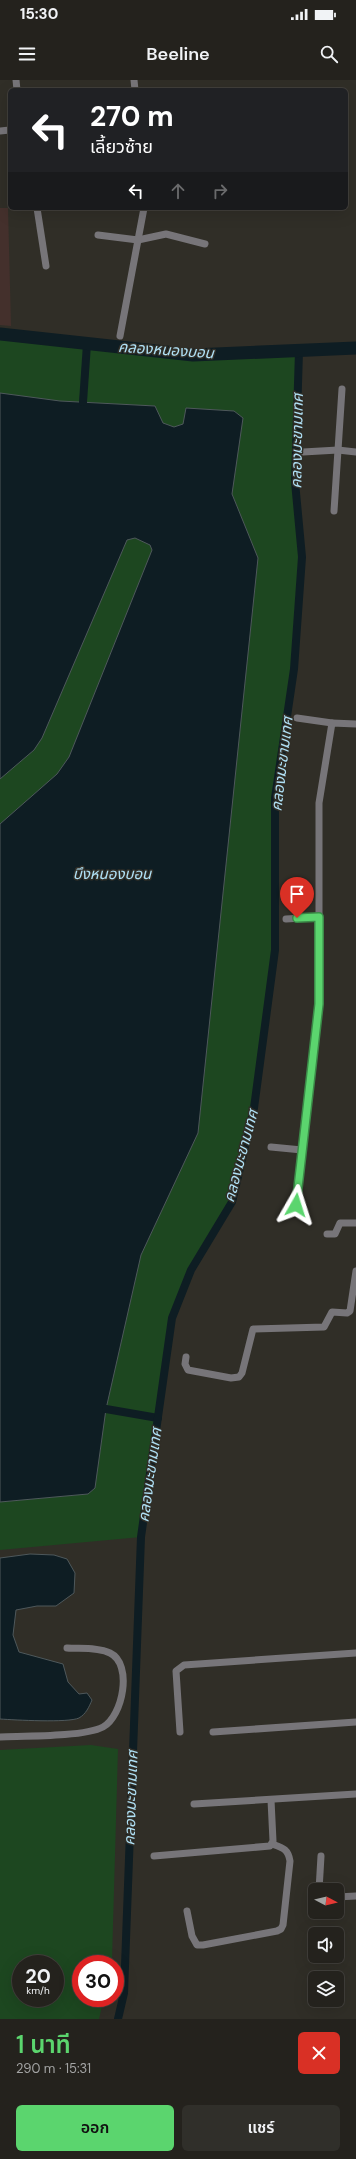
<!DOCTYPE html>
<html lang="th">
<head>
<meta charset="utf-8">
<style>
	:root { --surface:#24221d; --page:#302f2a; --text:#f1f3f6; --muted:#a3a4a4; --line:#413f3b; --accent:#5bd56e }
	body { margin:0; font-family:"DM Sans","Noto Sans Thai",sans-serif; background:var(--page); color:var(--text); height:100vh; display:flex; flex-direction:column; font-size:15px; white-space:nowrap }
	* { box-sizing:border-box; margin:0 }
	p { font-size:13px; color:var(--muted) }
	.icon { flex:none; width:22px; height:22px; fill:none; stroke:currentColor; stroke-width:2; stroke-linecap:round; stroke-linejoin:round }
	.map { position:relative; height:1939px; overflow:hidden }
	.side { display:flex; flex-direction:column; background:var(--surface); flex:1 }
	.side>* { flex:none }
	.hud { position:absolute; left:8px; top:8px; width:340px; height:122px; border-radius:6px; box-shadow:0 4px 16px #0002,0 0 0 1px var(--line); background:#202124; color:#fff; overflow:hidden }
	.needle { width:26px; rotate:97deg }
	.fabs { position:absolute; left:308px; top:1803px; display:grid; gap:8px }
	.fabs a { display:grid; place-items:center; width:36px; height:36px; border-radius:6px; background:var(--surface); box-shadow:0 4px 16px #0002,0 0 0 1px var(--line); font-size:20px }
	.speed { position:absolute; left:12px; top:1875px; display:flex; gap:8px; font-size:20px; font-weight:700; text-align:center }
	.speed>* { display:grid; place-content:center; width:52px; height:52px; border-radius:50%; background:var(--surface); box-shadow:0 4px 16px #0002,0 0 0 1px var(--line); line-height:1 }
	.speed small { font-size:10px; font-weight:400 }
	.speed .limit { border:6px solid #d22; background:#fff; color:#111 }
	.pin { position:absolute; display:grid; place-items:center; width:34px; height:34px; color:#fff; margin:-41px -17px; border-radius:50% 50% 50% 0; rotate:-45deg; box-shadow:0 0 4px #0007 }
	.pin .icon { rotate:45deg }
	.me { position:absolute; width:44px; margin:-22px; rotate:6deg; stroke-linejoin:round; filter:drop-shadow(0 0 3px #0008) }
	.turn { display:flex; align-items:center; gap:14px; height:84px; padding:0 16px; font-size:18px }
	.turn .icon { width:52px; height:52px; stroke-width:2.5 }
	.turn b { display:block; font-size:28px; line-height:34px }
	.lanes { display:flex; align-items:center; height:38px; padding:0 16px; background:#0003; justify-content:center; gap:20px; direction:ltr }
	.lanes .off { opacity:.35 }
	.round { display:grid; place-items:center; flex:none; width:42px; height:42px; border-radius:6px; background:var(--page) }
	.head { display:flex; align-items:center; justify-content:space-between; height:68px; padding:0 16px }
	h1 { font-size:24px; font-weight:600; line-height:30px; color:var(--accent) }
	.action { display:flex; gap:8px; margin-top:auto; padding:8px 16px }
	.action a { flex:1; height:46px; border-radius:6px; background:var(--accent); color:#111; font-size:16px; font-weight:600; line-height:46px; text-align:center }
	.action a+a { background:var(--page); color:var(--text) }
	.status { display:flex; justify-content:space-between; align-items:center; height:28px; padding:0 20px; background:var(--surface); direction:ltr }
	.status svg { height:11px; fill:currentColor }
	header { display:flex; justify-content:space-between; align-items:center; height:52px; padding:0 16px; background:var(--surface); font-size:18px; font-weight:600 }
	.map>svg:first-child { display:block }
	.education { fill:#44302c }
	.green { fill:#1d4720; fill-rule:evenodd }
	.water { fill:#0e1d23; stroke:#4e585b }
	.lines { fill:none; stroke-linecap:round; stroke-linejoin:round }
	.canal { stroke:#0e1d23; stroke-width:8 }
	.river { stroke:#0e1d23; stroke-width:13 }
	.minor { stroke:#777579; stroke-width:7 }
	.route-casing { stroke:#3b8a48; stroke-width:10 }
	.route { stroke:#5bd56e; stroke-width:7 }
	.labels { text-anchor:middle; stroke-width:3; stroke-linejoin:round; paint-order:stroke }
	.water-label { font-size:15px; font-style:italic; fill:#b0e1f6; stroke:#302e27 }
</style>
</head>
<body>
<div class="status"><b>15:30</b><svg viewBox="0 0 49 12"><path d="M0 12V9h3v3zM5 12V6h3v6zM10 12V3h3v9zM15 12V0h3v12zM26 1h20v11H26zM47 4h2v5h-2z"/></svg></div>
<header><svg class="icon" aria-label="menu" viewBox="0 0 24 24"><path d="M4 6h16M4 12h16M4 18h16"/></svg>Beeline<svg class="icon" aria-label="search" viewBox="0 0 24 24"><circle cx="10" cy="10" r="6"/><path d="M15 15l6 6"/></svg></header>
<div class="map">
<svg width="356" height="1939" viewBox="0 0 356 1939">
	<rect width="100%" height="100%" fill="#302e27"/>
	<path class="education" d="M0,128H8L11,246L0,245Z"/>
	<g class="green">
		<path d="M0,254L193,275L299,271L295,402L302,477L294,589L275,718V870L254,1028L232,1122L191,1190L172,1238L141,1457L0,1470Z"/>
		<path d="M91,1665L118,1669L112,1880L111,1884H81V1918H104L99,1939H0V1670ZM21,1884H55V1918H21Z"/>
	</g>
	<g class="water">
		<path d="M0,313L60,321L155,326L163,343L174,347L183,344L186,328L234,331L243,338L232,414L258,478L198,1053L141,1175L106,1329L95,1408L88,1414L0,1422V744L57,694L69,677L152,470L150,465L135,458L127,460L42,658L34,670L0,699Z"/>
		<path d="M30,1474L54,1475L67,1479L75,1493L74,1513L56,1526H37L16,1530L13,1555L19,1572L63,1584L68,1602L79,1614L87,1613L92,1620C89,1627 86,1634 79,1638C68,1643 15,1640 0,1639V1478Z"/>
	</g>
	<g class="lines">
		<g class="canal">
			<path d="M83,322L87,264"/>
			<path d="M106,1329L158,1338"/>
			<path d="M118,1939L124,1913L141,1457L172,1238L191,1190L232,1122L254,1028L275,870V718L294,589L302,477L295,402L299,271"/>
		</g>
		<path class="river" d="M0,254L193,275L356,268"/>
		<g class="minor">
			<path d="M16,0L17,10"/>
			<path d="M134,0L135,10"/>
			<path d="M0,51L10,50"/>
			<path d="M37,128L46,186"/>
			<path d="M98,155L138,160L166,154L205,164"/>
			<path d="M120,256L144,128"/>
			<path d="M303,372L338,370L356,372"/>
			<path d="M334,431L342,309"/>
			<path d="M297,638L332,643"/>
			<path d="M286,839L319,837"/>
			<path d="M271,1067L302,1070"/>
			<path d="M296,1125L319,924V723L332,643L356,644"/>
			<path d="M327,1154H335L340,1143H356"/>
			<path d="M186,1277L185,1284L188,1290L231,1298L239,1297L242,1293L253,1249L324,1247L332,1232L347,1233L350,1231L356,1191"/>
			<path d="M180,1652L176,1591L184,1585L356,1573"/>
			<path d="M213,1652L356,1642"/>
			<path d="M0,1657C24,1656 84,1657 103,1647C123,1636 133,1584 110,1573C98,1567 80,1569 67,1568"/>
			<path d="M194,1724L356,1714"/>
			<path d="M154,1776L270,1766L273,1761L271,1720"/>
			<path d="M319,1810L321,1776"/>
			<path d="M337,1817L356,1816"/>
			<path d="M187,1831L192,1856L197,1865H203L277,1851L281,1849L283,1845L290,1781C288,1769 283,1768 272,1764"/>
		</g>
	</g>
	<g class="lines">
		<g class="route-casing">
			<path id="route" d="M296,1125L319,924V837L297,838"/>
		</g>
		<use href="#route" class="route"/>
	</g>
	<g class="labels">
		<g class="water-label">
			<text transform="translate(166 270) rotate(4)" y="5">คลองหนองบอน</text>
			<text transform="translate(297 361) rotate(-89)" y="5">คลองมะขามเทศ</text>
			<text transform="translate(282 684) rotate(-83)" y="5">คลองมะขามเทศ</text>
			<text x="112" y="799">บึงหนองบอน</text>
			<text transform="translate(241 1076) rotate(-75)" y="5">คลองมะขามเทศ</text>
			<text transform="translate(150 1395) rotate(-82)" y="5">คลองมะขามเทศ</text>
			<text transform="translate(131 1718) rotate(-88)" y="5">คลองมะขามเทศ</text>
		</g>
	</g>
</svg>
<div class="fabs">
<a><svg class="needle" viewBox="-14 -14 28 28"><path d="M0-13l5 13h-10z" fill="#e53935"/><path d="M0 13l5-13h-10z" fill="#a3a4a4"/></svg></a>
<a><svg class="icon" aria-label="sound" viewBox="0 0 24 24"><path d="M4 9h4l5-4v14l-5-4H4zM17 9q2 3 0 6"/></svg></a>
<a><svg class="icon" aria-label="layers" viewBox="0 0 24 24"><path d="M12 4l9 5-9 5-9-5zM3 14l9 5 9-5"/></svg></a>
</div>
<div class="speed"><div>20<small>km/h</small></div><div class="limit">30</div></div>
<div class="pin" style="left:297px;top:838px;background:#d93025"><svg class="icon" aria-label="arrive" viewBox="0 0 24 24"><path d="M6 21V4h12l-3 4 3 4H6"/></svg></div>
<svg class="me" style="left:296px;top:1125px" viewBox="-20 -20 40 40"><path d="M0-17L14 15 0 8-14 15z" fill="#5bd56e" stroke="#fff" stroke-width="4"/></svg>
<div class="hud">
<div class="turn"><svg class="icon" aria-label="left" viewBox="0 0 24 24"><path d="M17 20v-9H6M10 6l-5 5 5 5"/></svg><div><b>270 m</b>เลี้ยวซ้าย</div></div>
<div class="lanes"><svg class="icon" aria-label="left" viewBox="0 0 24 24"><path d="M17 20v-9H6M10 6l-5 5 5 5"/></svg><svg class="icon off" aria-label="ahead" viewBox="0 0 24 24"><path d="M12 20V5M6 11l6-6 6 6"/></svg><svg class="icon off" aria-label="right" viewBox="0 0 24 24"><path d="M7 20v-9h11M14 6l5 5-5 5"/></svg></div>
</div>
</div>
<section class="side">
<div class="head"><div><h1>1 นาที</h1><p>290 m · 15:31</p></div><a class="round" style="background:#d93025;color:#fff"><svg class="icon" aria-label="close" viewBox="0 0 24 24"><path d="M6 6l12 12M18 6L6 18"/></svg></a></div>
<div class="action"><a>ออก</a><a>แชร์</a></div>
</section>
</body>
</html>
